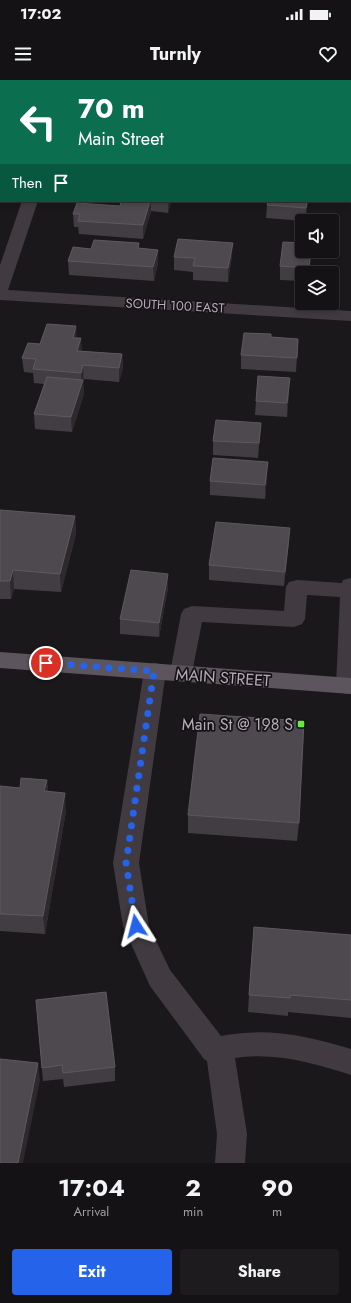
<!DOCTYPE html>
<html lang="en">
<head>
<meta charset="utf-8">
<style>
	:root { --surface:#141214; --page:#1d1b1d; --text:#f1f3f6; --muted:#9d9ea0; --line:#333234; --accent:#2563eb }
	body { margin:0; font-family:Jost,sans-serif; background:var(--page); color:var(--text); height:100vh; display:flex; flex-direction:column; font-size:15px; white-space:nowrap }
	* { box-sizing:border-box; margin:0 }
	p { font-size:13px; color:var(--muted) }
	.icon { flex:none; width:22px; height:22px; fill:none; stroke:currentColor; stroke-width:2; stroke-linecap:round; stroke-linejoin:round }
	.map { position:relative; height:1083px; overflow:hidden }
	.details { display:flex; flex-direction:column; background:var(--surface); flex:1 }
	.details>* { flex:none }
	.guide { position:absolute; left:0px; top:0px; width:351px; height:122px; box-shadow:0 2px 6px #0003,0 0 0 1px var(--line); background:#0b6e4f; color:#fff; overflow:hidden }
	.controls { position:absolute; left:295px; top:134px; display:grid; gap:8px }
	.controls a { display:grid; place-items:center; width:44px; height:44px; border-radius:4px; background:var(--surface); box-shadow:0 2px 6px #0003,0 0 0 1px var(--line); font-size:20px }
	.pin { position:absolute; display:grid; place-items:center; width:34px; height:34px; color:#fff; margin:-17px; border:2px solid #fff; border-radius:50%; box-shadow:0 1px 4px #0007 }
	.me { position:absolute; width:44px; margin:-22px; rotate:351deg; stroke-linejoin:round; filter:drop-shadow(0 0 3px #0008) }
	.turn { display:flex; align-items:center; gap:14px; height:84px; padding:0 12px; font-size:18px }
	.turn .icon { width:52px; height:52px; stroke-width:2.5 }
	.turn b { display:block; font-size:28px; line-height:34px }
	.then { display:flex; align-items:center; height:38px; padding:0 12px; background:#0003; gap:8px; font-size:15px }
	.eta { display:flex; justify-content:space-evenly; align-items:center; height:68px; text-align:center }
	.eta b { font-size:24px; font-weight:700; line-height:28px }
	.action { display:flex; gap:8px; margin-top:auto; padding:8px 12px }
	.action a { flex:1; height:46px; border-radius:4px; background:var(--accent); color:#fff; font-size:16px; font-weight:700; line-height:46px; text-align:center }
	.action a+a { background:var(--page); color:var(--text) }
	.status { display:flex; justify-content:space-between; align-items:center; height:28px; padding:0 20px; background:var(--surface); direction:ltr }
	.status svg { height:11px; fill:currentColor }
	header { display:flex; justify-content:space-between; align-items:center; height:52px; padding:0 12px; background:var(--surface); font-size:18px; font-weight:700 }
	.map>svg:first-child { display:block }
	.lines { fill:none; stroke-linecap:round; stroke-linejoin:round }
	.minor { fill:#413b41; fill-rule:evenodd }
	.major { fill:#5d555e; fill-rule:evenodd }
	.wall { fill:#423d42 }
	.shaded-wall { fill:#2d292d }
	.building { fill:#4e494f; stroke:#5f5860 }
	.route { stroke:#2563eb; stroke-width:7; stroke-dasharray:0 12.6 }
	.poi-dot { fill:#64ed3e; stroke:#151315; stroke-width:1.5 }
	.labels { text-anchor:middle; stroke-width:3.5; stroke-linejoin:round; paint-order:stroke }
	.far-street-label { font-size:13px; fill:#b7abba; stroke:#151315 }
	.street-label { font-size:16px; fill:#b7abba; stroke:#151315 }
	.poi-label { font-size:16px; fill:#b7abba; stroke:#151315; text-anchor:end }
</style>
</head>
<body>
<div class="status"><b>17:02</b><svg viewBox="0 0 49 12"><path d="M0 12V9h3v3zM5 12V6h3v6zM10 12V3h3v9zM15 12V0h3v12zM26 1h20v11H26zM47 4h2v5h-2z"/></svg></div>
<header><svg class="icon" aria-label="menu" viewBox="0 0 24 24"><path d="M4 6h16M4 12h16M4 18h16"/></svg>Turnly<svg class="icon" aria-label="heart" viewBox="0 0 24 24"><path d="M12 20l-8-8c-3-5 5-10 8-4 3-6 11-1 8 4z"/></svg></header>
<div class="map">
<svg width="351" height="1083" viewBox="0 0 351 1083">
	<rect width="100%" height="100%" fill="#1a181a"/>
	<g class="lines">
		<g class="minor">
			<path d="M66,0H99L100,1H67Z"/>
			<rect x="350" y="10" width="1" height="8"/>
			<path d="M22,121H38L8,210L351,231V241L0,220V185Z"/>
			<path d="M351,498V613L347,614L339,612L336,606L340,517L307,515L305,539L302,544L294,547L202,542L192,593L189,599L181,601L173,599L170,593L181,534L184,529L192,526L284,531L286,507L289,502L297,500L342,503L343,500Z"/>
			<path d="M155,583L163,585L166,591L139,783L149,846L170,890L221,956C268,947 306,956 351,969V995C313,983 275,972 235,978L247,1054L245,1083H215L217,1054L207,981L204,979L150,906L123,846L113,783L144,591L147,585Z"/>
		</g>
		<path class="major" d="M0,572L351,598V614L0,588Z"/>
	</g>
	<g class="wall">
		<path d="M121,121H171L168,133L151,131L143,159L79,154L78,147H74L73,134L120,126Z"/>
		<path d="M308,121L305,141L266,138L267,125Z"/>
		<path d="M140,168L158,170V183L154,201L69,195L68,181L91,169Z"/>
		<path d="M311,171L309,193H302V201L280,200V186Z"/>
		<path d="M232,176L228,202L193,200V192L174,190V177Z"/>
		<path d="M271,257L298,259L296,292L241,289V275Z"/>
		<path d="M77,258L82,271L122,274L123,288L119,302L84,299L83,302L84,314L72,352L35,349L34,334L44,304L34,303L33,293L24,292L22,278L40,264Z"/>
		<path d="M289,312L287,337L255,335L256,321Z"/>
		<path d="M261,343L258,378L213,375V361Z"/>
		<path d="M267,397L265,419L210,415V401Z"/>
		<path d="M0,430L75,436L76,454L61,512L14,509L11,519H0Z"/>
		<path d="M289,462L284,506L209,500V485Z"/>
		<path d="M168,508L159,557L120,554V539Z"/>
		<path d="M47,700L48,711L66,731L45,854L0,851V706L20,708Z"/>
		<path d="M188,735L299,743L297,761L188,753Z"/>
		<path d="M351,855V938L288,932V936L248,932L249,915Z"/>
		<path d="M36,920L115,987V1001L64,1007L63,999L43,1001Z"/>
	</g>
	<g class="shaded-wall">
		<path d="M1,27V42L0,45V30Z"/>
		<path d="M150,121H151V131L143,159V145Z"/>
		<path d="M168,121H171L168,133Z"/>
		<path d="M307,121H308L305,141L306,128Z"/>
		<path d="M233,163L232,176L228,202V188Z"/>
		<path d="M158,170V183L154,201L153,187Z"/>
		<path d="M76,246L77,260L73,258Z"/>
		<path d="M81,258L82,272L77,271Z"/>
		<path d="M122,274L123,288L119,302V288Z"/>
		<path d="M83,285L84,314L72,352L71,337L81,305V293Z"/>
		<path d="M290,298L289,312L287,337V323Z"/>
		<path d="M261,343L260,357L258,378L259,363Z"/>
		<path d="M268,382L267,397L265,419V405Z"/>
		<path d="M75,436L76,454L61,512L60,494Z"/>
		<path d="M290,448L289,462L284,506L285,492Z"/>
		<path d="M13,490L14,509L11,519L10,501Z"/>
		<path d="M168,494V508L159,557V543Z"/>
		<path d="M47,700L48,718L44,711Z"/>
		<path d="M65,713L66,731L45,854L43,836Z"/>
		<path d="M38,983L40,1000L23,1083H18Z"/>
	</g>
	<g class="building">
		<path d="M0,18H1V27L0,30Z"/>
		<path d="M121,121H150L143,145L78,141L80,134H73L77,123L120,126Z"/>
		<path d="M268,121H307L306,128L267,125Z"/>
		<path d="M178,159L233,163L228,188L193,186L195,178L174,177Z"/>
		<path d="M94,160L139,163L138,168L158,170L153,187L68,181L73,167L91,169Z"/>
		<path d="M283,162L302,163V171H311L309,188L280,186Z"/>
		<path d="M47,244L76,246L73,258H81L77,271L122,274L119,288L83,285L81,293L33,289L36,279L22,278L28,263L40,264Z"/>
		<path d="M244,253L271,254V257L298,259L297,278L241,275Z"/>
		<path d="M258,296L290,298L287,323L256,321Z"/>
		<path d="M47,297L83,300L71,337L34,334Z"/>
		<path d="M216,340L261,343L259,363L213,361Z"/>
		<path d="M213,378L268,382L265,405L210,401Z"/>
		<path d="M0,430L75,436L60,494L13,490L10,501H0Z"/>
		<path d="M216,442L290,448L285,492L209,485Z"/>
		<path d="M131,490L168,494L159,543L120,539Z"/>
		<path d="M200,634L304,641L299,743L188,735Z"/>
		<path d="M21,698L47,700L44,711L65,713L43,836L0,834V706L20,708Z"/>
		<path d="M254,847L351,855V920L290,915V918L249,915Z"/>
		<path d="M106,912L115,987L63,993L62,985L42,988L36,920Z"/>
		<path d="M0,979L38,983L18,1083H0Z"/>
	</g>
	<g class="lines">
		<path class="route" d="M46,583L154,591L126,783L136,846"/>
	</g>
	<rect class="poi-dot" x="297" y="640" width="8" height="8" rx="2"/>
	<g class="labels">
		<g class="far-street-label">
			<text transform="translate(175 225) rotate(3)" y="5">SOUTH 100 EAST</text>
		</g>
		<g class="street-label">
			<text transform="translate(223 597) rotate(4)" y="6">MAIN STREET</text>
		</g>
		<g class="poi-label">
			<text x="293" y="650">Main St @ 198 S</text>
		</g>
	</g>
</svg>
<div class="controls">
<a><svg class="icon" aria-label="sound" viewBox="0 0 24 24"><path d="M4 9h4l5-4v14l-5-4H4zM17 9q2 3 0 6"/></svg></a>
<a><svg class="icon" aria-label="layers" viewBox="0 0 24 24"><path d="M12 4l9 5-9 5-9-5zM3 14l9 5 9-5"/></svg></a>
</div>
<div class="pin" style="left:46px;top:583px;background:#d93025"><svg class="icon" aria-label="arrive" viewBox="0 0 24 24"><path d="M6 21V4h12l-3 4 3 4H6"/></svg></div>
<svg class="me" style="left:136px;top:846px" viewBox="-20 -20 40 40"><path d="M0-17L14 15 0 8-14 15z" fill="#2563eb" stroke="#fff" stroke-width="4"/></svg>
<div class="guide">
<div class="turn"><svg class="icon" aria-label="left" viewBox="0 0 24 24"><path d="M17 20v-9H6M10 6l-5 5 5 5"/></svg><div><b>70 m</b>Main Street</div></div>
<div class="then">Then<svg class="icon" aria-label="arrive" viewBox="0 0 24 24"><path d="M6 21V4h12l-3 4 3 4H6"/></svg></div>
</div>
</div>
<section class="details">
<div class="eta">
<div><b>17:04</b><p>Arrival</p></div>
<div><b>2</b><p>min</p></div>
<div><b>90</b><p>m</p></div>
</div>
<div class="action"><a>Exit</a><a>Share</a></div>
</section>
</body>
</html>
